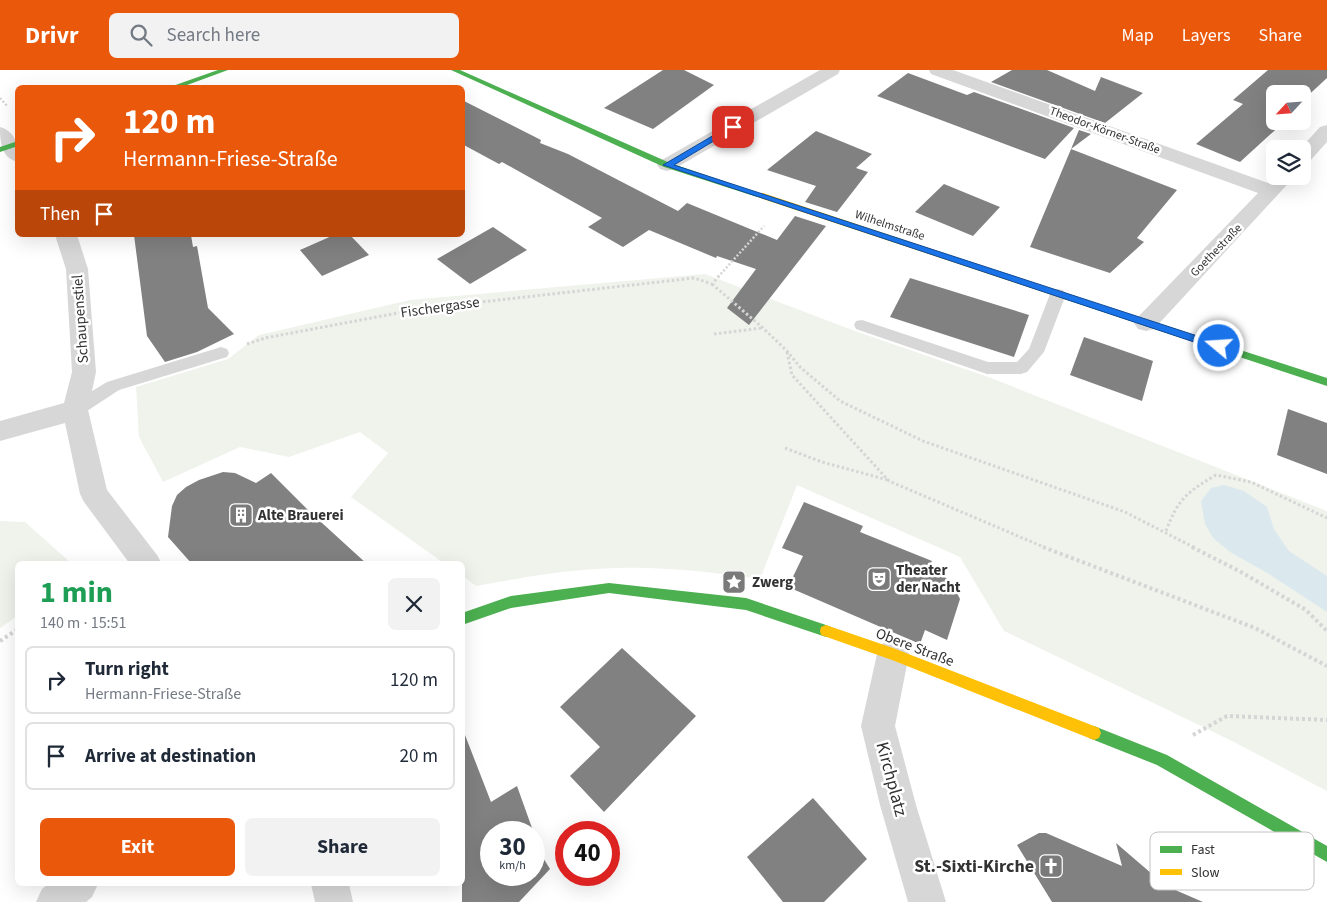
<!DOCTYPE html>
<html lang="en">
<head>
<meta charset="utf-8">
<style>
	:root { --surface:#fff; --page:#f2f2f3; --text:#1f2937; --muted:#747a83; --line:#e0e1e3; --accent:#ea580c }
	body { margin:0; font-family:"Source Sans 3",sans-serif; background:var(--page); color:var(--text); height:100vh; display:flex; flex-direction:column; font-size:19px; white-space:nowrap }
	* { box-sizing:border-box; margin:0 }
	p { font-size:16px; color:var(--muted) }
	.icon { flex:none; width:28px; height:28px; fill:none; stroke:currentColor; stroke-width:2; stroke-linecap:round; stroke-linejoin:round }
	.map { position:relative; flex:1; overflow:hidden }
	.sheet { position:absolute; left:15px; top:491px; width:450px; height:325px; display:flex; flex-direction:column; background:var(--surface); border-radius:8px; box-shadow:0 5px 20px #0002 }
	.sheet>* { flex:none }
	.hud { position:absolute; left:15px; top:15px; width:450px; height:152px; border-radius:8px; box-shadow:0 5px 20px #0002; background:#ea580c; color:#fff; overflow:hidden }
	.needle { width:32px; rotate:244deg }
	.fabs { position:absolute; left:1266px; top:15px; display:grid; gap:10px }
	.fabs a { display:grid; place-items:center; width:45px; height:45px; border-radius:8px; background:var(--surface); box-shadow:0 5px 20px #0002; font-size:25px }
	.speed { position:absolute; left:480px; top:751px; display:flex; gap:10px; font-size:25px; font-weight:700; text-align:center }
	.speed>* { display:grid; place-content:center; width:65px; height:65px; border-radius:50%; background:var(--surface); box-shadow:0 5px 20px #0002; line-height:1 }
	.speed small { font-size:12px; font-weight:400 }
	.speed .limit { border:8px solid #d22; background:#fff; color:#111 }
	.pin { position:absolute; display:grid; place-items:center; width:42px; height:42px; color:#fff; margin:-21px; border-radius:10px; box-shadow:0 2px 8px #0006 }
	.me { position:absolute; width:55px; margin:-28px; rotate:288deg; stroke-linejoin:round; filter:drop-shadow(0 0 4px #0008) }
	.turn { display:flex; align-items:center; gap:18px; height:105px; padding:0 25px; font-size:22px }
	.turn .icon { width:65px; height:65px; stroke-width:2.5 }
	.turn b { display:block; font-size:35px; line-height:42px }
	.then { display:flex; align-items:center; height:48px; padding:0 25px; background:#0003; gap:10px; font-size:19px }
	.round { display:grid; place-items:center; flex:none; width:52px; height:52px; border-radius:8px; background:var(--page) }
	.summary { display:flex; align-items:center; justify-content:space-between; height:85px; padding:0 25px }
	h1 { font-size:30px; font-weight:700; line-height:38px; color:#1e9e55 }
	.button { display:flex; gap:10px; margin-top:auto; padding:10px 25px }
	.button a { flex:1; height:58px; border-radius:8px; background:var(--accent); color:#fff; font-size:20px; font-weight:700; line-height:58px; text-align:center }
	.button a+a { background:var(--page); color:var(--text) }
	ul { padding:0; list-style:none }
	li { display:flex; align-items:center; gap:15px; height:68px; margin:0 10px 8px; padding:0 15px; border:2px solid var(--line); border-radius:8px }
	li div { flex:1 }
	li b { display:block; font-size:19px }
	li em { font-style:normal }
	header { display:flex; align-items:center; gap:30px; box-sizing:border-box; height:70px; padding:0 25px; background:var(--accent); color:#fff }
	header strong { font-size:24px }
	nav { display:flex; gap:28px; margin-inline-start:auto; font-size:18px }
	.search { width:350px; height:45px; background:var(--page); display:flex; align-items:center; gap:12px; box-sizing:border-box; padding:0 18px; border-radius:8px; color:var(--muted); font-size:19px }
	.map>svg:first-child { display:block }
	.green { fill:#f0f3ec }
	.water { fill:#dbe9ee }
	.building { fill:#818181; fill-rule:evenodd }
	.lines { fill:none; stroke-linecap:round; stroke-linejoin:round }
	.path-far2 { stroke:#d5d5d5; stroke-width:2.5; stroke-dasharray:2 2; stroke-linecap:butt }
	.path-far1 { stroke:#d5d5d5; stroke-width:3; stroke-dasharray:2.5 2.5; stroke-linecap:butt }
	.path { stroke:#d5d5d5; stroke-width:4; stroke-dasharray:3 3; stroke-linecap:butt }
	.lane { fill:#d7d7d7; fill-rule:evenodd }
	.street { fill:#d7d7d7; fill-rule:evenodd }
	.fast { fill:#4caf50; fill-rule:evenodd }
	.slow { fill:#ffc107; fill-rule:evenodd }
	.route { fill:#1a73e8; stroke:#114b97 }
	.labels { text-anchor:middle; stroke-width:5; stroke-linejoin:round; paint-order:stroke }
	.far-street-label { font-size:12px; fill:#333; stroke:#fff }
	.street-label { font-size:15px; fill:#333; stroke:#fff }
	.poi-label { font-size:15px; font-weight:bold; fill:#333; stroke:#fff; text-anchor:start }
	.near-street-label { font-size:18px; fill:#333; stroke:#fff }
	.near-poi-label { font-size:18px; font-weight:bold; fill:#333; stroke:#fff; text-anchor:end }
	.key { fill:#fff; stroke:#c2c2c2; stroke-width:1 }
	.key-label { font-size:14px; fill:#333 }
</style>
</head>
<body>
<header>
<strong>Drivr</strong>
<div class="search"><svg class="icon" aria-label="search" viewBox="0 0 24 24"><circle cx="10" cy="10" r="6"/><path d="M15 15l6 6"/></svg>Search here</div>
<nav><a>Map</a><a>Layers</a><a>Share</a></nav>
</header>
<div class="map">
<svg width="1327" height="832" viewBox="0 0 1327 832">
	<rect width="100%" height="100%" fill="#fff"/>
	<g class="green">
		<path d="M705,204L855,261L991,308L1327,441V721L1230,670L1004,561L960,487L797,415L760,509C706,501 651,495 597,499C556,501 516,509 476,516L463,506L462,494H445L351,427L388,383L360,362L289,387L240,377L163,412L139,367L136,317L228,289L259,265L410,230Z"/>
		<path d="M0,451L25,452L72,494H18L17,546L0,558Z"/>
	</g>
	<path class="water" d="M1224,415L1244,421L1267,437L1274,459L1289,481L1327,506V542L1269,504L1230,482L1213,468L1205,454L1201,431L1211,418Z"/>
	<g class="building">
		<path d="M663,0H684L714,15L653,59L604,38Z"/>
		<path d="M1012,0H1047L1095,21L1101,7L1143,23L1105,53L991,12Z"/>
		<path d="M1268,0H1327V8L1302,31V24H1275V51H1285L1240,92L1196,74L1243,34L1233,30Z"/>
		<path d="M908,3L967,25L974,22L1074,58L1045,89L877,26Z"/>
		<path d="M462,30L541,70L540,73L568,84L678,141L687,133L777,170L795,146L826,156L749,255L727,238L756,199L717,186L716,188L649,160L623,177L588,157L602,148L502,92L499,94L462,74Z"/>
		<path d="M1079,60L1091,64L1071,79L1177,120L1137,168L1144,172L1110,203L1030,177Z"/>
		<path d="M816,61L872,84L856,98L868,102L837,142L805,132L816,116L767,100Z"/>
		<path d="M944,114L1000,137L973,166L915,142Z"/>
		<path d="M493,157L527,180L470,214L437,189Z"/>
		<path d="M134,165H191L193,177L197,176L208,238L234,264L197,282L165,292L147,266Z"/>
		<path d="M334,165H350L369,185L322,206L300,180Z"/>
		<path d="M910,208L1029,245L1014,287L890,247Z"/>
		<path d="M1084,267L1153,291L1142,331L1070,305Z"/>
		<path d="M1288,339L1327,353V404L1277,385Z"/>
		<path d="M223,402L235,403L256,413L271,403L310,442L367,494H192L168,467L172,436L177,425L186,417L199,410Z"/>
		<path d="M804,432L863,456L860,462L932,491L930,495L952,513L960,529L947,570L925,560L920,574L788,517L803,486L782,478Z"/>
		<path d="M622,578L696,646L604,742L570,706L600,677L560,637Z"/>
		<path d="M465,665L491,732L517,716L542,786L550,799L519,832H462V666ZM491,762H534V805H491Z"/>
		<path d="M813,728L867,789L824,832H783L747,787Z"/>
		<path d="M1039,763H1046L1122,796L1116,773L1166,816L1203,832H1052L1017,775Z"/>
	</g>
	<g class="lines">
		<g class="path-far2">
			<path d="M0,28L8,37"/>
			<path d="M718,207L764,156"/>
		</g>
		<g class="path-far1">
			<path d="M712,214L763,258L787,281L800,297L840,331L923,371L1125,442L1195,478"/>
			<path d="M714,264L762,258"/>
			<path d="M247,274L265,268L419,239L694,208L712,214L719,206"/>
			<path d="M787,282L792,305L889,411L1046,478"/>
			<path d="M785,378L822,392L888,410"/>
			<path d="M1166,461C1178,429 1187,422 1216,405L1251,412L1327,448"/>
		</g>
		<g class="path">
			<path d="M1043,477L1255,558L1327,596"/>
			<path d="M1192,477L1241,502L1306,540L1327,561"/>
			<path d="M0,571L18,559"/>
			<path d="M1193,665L1227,646L1327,650"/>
		</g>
		<g class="lane">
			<path d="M1058,219L1063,220L1066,224L1044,282L1027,302L1021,304H987L856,259L854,255L856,251L862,250L988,292H1017L1029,279L1050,224L1053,220Z"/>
			<path d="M221,277L227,279L229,283L227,287L119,320L81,345L75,347L69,345L66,340L69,335L107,312Z"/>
		</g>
		<g class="street">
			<path d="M820,0H840L838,4L674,99L667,101L660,99L657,95L660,91Z"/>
			<path d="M929,0H953L1268,113L1275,105L1295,106L1154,259L1146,261L1138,259L1134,253L1138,247L1258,123L931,4Z"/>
			<path d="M1327,55V72L1309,92L1302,94V79H1300L1320,57Z"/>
			<path d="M0,57C17,62 18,77 18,92C1,88 0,72 0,57Z"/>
			<path d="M55,165H77L88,199L96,302L88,340L107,420L157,485L162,494H130L84,432L80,424L65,353L0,371V351L64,333L72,302L66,199Z"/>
			<path d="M893,569L904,574L909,584L895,656L916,735L946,832H908L880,735L861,656L877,584L882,574Z"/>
			<path d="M48,814H98L92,827L86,832H36L42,819Z"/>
			<path d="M311,814H349L353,832H315Z"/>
		</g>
		<g class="fast">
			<path d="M218,0H228L179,18H167Z"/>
			<path d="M451,0H460L670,93L764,125L757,127L664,97Z"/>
			<path d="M18,71V76L0,82V77Z"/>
			<path d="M1067,224L1327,308V316L1064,229L1062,227Z"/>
			<path d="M609,513L746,528L826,555L831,557L832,561L831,565L826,567L746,540L609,523L511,538L462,555V543L511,526Z"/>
			<path d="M1094,656L1167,685L1327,776V792L1157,695L1089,668L1087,663L1089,658Z"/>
		</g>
		<g class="slow">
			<path d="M757,123H763L1070,225L1072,227L1067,230L1064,229L757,127Z"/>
			<path d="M826,555L893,578L1094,656L1099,658L1101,663L1099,668L1094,670L892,590L821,565L820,561L821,557Z"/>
		</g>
	</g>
	<path class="route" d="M731,55L737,57L674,95L1222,274L1224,276L1222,279H1215L663,95Z"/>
	<defs>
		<g id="building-square" transform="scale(1.25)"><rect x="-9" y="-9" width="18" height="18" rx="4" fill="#7a7a7a" stroke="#fff"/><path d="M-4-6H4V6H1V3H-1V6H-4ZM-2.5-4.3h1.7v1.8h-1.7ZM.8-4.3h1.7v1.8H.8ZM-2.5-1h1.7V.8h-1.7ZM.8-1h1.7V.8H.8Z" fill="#fff"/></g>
		<g id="theatre-square" transform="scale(1.25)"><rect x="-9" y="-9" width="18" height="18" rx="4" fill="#7a7a7a" stroke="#fff"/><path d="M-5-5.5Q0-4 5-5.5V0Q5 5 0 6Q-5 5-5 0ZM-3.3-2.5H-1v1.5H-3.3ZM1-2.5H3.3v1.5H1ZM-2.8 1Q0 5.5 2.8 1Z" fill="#fff"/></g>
		<g id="sight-square" transform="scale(1.25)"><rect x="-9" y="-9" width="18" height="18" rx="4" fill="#7a7a7a" stroke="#fff"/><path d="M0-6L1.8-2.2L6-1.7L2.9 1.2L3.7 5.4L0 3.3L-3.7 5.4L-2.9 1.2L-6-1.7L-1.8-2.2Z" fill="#fff"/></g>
		<g id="church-square" transform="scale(1.25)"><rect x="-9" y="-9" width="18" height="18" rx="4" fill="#7a7a7a" stroke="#fff"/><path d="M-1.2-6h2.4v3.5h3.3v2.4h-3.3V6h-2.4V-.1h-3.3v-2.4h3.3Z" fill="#fff"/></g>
	</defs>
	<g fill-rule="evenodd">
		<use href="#building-square" x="241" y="445"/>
		<use href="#theatre-square" x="879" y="509"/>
		<use href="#sight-square" x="734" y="512"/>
		<use href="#church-square" x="1051" y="796"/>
	</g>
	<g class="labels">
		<g class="far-street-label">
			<text transform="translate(1105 60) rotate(20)" y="4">Theodor-Körner-Straße</text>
			<text transform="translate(890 155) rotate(18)" y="4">Wilhelmstraße</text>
			<text transform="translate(1216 180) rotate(-46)" y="4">Goethestraße</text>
		</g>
		<g class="street-label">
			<text transform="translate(440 237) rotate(-8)" y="5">Fischergasse</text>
			<text transform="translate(80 249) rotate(-94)" y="5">Schaupenstiel</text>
			<text transform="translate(915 577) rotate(21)" y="5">Obere Straße</text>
		</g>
		<g class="poi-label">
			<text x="258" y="450">Alte Brauerei</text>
			<text x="896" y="505">Theater<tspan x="896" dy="17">der Nacht</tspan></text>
			<text x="752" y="517">Zwerg</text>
		</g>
		<g class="near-street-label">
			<text transform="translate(892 709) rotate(75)" y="6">Kirchplatz</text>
		</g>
		<g class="near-poi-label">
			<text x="1034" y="802">St.-Sixti-Kirche</text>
		</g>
	</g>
	<rect x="1150" y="762" width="164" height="58" rx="8" class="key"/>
	<rect x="1160" y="776" width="22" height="7" fill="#4caf50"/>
	<rect x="1160" y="799" width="22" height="6" fill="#ffc107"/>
	<g class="key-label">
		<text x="1191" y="784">Fast</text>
		<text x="1191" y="807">Slow</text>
	</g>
</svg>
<div class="fabs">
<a><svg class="needle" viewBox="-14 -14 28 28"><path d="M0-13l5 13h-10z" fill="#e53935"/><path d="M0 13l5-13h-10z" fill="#747a83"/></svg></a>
<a><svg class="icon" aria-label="layers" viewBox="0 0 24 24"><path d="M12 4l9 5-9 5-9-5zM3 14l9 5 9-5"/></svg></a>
</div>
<div class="speed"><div>30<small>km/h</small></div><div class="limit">40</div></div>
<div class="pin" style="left:733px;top:57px;background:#d93025"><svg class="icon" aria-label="arrive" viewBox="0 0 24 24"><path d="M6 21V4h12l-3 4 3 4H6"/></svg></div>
<svg class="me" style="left:1219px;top:276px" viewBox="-20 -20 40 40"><circle r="17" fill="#1a73e8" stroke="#fff" stroke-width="3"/><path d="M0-11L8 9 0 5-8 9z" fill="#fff"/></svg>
<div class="hud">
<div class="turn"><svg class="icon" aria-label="right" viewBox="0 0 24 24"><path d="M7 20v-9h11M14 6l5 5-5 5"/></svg><div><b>120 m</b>Hermann-Friese-Straße</div></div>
<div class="then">Then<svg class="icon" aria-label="arrive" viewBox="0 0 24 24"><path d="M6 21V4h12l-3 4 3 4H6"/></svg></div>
</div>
<section class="sheet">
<div class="summary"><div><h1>1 min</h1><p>140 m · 15:51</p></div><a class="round"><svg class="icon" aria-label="close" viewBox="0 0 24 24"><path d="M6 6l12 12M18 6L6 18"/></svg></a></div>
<ul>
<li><svg class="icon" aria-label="right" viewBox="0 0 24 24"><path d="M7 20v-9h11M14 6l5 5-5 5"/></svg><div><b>Turn right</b><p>Hermann-Friese-Straße</p></div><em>120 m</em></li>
<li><svg class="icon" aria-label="arrive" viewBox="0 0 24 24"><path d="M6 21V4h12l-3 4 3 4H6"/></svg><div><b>Arrive at destination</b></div><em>20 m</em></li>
</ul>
<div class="button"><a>Exit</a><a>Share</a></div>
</section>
</div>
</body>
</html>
